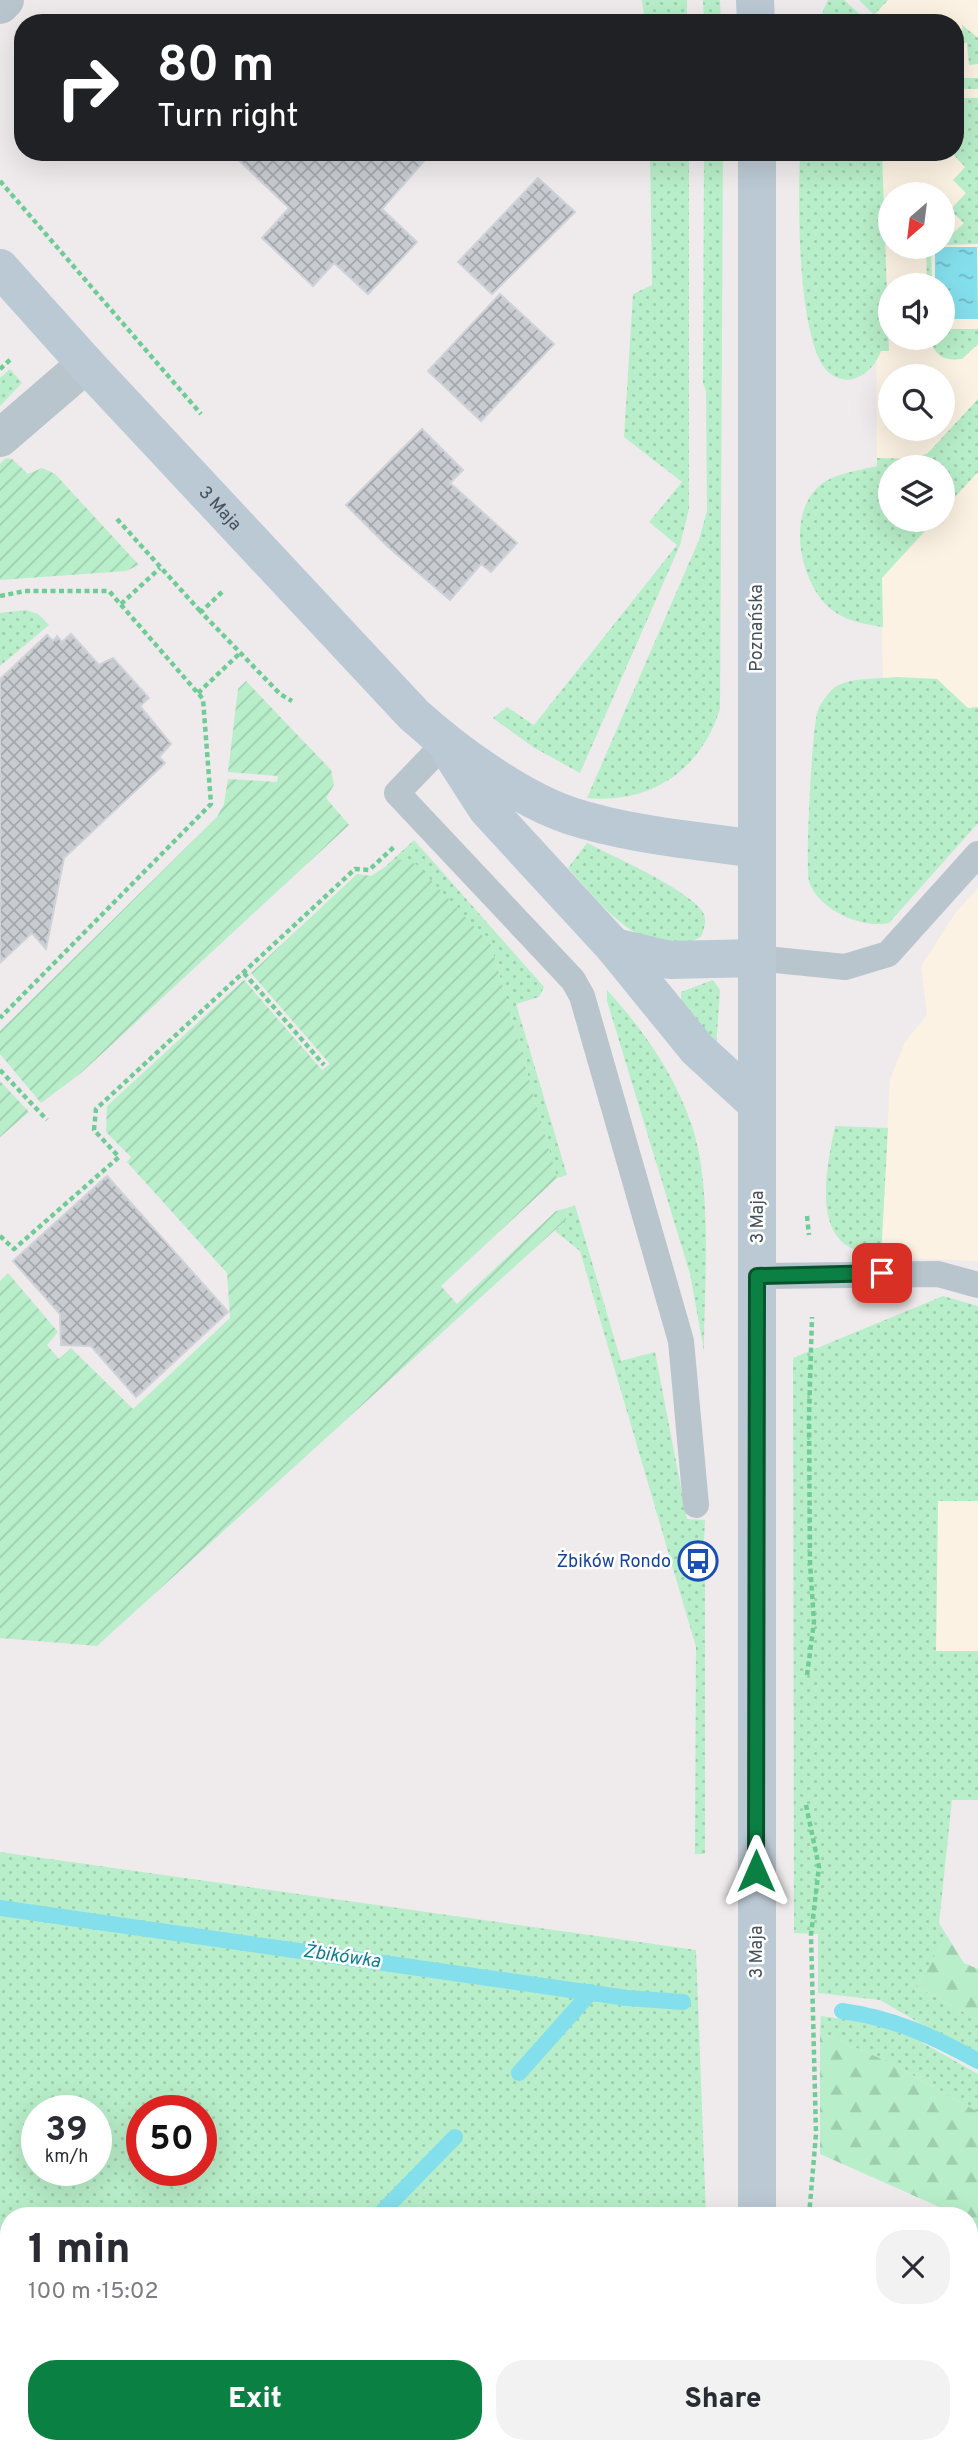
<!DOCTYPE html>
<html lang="en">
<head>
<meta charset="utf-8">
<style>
	:root { --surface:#fff; --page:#f2f2f3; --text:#2b2b33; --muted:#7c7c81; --accent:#0b8043 }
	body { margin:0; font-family:Overpass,sans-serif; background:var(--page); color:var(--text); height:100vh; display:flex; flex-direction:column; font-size:26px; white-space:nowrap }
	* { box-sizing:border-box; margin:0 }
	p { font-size:23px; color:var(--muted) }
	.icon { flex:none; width:38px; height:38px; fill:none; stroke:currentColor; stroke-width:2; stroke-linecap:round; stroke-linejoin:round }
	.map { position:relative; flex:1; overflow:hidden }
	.drawer { position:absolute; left:0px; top:2207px; width:978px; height:247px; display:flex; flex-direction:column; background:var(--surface); border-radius:28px 28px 0 0; box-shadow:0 7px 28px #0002 }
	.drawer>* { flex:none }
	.top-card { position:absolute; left:14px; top:14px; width:950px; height:147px; border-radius:28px; box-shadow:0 7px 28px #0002; background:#202124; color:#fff; overflow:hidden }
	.needle { width:46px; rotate:208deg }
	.controls { position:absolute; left:878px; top:182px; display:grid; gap:14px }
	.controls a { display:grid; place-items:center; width:77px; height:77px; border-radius:50%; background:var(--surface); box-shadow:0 7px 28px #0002; font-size:35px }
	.speed { position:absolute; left:21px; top:2095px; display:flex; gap:14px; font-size:35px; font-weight:700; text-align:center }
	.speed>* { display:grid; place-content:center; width:91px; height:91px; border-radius:50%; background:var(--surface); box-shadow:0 7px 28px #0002; line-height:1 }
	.speed small { font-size:18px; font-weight:400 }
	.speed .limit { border:10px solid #d22; background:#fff; color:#111 }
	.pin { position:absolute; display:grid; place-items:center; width:60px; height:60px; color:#fff; margin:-30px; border-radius:14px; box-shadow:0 4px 10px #0006 }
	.me { position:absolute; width:77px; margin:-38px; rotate:0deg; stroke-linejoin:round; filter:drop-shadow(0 0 5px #0008) }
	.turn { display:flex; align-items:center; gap:24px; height:147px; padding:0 28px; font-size:32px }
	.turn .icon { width:91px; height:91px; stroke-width:2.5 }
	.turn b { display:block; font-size:49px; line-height:60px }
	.round { display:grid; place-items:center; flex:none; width:74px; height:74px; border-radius:28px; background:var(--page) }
	.overview { display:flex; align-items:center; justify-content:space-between; height:119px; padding:0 28px }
	h1 { font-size:42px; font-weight:800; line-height:52px }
	.primary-button { display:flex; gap:14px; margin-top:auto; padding:14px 28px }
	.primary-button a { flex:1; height:80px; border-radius:28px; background:var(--accent); color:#fff; font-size:28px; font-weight:800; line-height:80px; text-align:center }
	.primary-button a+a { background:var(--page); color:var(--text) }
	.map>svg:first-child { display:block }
	.commercial { fill:#fbf2e3; fill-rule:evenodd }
	.grass { fill:url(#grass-dots); fill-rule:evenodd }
	.forest { fill:url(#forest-firs) }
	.garden { fill:url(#garden-furrows) }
	.water { fill:url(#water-ripples) }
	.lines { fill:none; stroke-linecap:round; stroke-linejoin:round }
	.stream { stroke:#84dfec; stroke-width:16 }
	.building { fill:url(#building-cross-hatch); stroke:#cfd2d8; stroke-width:2 }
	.path { stroke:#70cc97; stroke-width:4.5; stroke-dasharray:5 3.5; stroke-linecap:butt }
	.lane { stroke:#b9c5cc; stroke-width:26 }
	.street { stroke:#b9c5cc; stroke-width:38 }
	.secondary { stroke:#bbc9d4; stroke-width:38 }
	.route-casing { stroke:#07532c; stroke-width:18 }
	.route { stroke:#0b8043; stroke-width:12 }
	.labels { text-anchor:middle; stroke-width:5; stroke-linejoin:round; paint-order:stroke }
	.street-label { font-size:18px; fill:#445159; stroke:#fff }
	.transit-label { font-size:18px; fill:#164399; stroke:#fff; text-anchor:end }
	.water-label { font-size:19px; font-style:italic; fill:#0b7e90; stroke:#fff }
</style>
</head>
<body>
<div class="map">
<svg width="978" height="2453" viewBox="0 0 978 2453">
	<defs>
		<pattern id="grass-dots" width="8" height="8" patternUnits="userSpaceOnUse" patternTransform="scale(1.75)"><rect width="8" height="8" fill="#b8eec9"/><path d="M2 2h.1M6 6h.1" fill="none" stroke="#9fceaf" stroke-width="1.8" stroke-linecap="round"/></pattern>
		<pattern id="forest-firs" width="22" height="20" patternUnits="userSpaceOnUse" patternTransform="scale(1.75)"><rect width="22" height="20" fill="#b8eec9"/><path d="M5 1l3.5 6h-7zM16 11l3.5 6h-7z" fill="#9fceaf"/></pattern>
		<pattern id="garden-furrows" width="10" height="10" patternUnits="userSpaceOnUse" patternTransform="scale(1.75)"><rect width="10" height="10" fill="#b8eec9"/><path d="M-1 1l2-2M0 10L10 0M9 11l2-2" fill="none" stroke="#9fceaf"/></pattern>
		<pattern id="water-ripples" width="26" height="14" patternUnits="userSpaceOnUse" patternTransform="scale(1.75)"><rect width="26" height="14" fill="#84dfec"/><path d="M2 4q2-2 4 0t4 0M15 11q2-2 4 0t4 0" fill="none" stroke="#6eb7c2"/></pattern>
		<pattern id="building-cross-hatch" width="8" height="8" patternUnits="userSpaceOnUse" patternTransform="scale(1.75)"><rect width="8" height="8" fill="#c8ccd1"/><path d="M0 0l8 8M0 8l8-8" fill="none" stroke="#a4a8ad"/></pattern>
	</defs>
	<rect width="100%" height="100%" fill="#efebec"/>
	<g class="commercial">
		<path d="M888,0H978V823L883,678L877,458L875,152H956V23H874V15ZM891,194H943V247H891ZM891,285H943V338H891ZM891,376H943V429H891ZM891,467H943V520H891Z"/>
		<path d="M978,888V1261L881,1257L890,1079L905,1042L927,1015L921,966L956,912Z"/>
		<path d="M938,1501H978V1651L936,1652Z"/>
	</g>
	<g class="grass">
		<path d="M642,0H687V23H645Z"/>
		<path d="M703,0H720L721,23H704Z"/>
		<path d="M828,0H844L870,23H818Z"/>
		<path d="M859,0H888L874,15Z"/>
		<path d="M962,25L978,38V64L969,65L967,43H956V38H963Z"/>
		<rect x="956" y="78" width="22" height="11"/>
		<path d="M956,98H978V244L943,245V232L949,237L964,223L950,210L966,193L953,180L965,167L952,153L964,139L956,130Z"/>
		<path d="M650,152H689V509L680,545L580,773L533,747L493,718L507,707L534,725L677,545L649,522L682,482L624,437L633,294L652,285Z"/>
		<path d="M704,152H723L720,709C701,770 651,804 587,798L699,540L707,511L706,391L703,383Z"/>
		<path d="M800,152H882L889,351H881C868,385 831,392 817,354C798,305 798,206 800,152Z"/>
		<path d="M926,247H931L932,285H927Z"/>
		<path d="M943,329H978V344L962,359C945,361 935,357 930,338H943Z"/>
		<path d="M10,369L22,383L0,406V378Z"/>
		<path d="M978,399V472L943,510V467H891V520H935L882,578L883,627C866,624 847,622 832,610C801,586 786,519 817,488C832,473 858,471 877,466V458L912,459L928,453Z"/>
		<path d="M26,610L38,614L49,625L0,666V613Z"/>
		<path d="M897,677L937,679L968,708L978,707V823L889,923C862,929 818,910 809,881C805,867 812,724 818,710C820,704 829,692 834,688C848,677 879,679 897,677Z"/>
		<path d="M414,840L544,987L539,997L516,1004L567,1175L557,1178L491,945L386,866Z"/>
		<path d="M587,843C614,857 686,888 702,911C708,919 704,929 701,937C695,939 687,944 681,945C633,949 596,898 568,868Z"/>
		<path d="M713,980L720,990L716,1047L681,1002V992Z"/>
		<path d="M607,990C643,1029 675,1075 692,1126C713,1190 704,1284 704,1351L690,1274L607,1001Z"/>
		<path d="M835,1126L888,1128L881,1257C868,1254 851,1251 841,1241C815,1214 829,1157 835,1126Z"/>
		<path d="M575,1205L621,1361L655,1352L687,1519L705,1520L704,1542L690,1543V1573L705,1575V1854H695L696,1647L580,1251L555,1231L566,1220L567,1208Z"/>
		<path d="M943,1296L978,1306V1501H938L936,1651H978V1800H952L939,1923L947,1936L916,1986L978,2020V2057L880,2000L818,1993V1934L794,1933L793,1358Z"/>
		<path d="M0,1852L696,1950L706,2215L9,2216V2445H217L206,2453H0ZM37,2110H96V2170H37ZM142,2110H201V2170H142Z"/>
		<path d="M821,2016L893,2026L978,2074V2112L891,2063L820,2032Z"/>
		<path d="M970,2228L978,2234V2453H926L927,2445H970Z"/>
		<path d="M364,2445H505L494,2453H373Z"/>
		<path d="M809,2445H895L894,2453H808Z"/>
	</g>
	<g class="forest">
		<path d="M947,1936L964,1963L978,1969V2020L916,1986Z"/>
		<path d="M820,2032L891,2063L978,2112V2234L970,2228V2216L950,2215L935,2205L820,2154Z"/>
	</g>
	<g class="garden">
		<path d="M6,458L12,459L28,474L42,468L55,474L139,565L126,571L0,580V464Z"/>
		<path d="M246,681L331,770L334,785L326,798L349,825L80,1074L41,1103L0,1054V1031L217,817L224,804L228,779L277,782L278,776L228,772L238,689Z"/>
		<path d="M397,859L416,864L491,945L557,1178L441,1286L457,1304L556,1211L567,1208L566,1220L97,1646L0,1638V1281L8,1273L58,1332L47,1345L59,1359L71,1348L133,1409L230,1318L227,1273L127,1162L131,1157L106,1132L107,1106L244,980L322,1070L330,1064L251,973L357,874L371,876Z"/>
		<path d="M0,1081L29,1112L0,1137Z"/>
	</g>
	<path class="water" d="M935,247H977L978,319H943V285H935Z"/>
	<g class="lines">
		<g class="stream">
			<path d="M0,1908L627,1998L683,2002"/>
			<path d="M842,2011C893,2018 933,2036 978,2061"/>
			<path d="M519,2073L591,1992"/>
			<path d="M378,2216L455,2137"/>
			<path d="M147,2453L155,2445"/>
		</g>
	</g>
	<g class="building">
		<path d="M230,152H432L382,209L417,242L368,294L334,263L313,286L262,238L289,208Z"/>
		<path d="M538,178L575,212L492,294L458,262Z"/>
		<path d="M500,294L554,344L481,421L428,371Z"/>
		<path d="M422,429L463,470L450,483L517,543L491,572L481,564L450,600L387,546L346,505Z"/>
		<path d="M71,634L99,665L113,658L149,698L140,706L171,744L159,757L165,763L64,858L46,949L32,933L0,963V679L47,635L53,641L57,636L62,642Z"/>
		<path d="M107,1176L228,1312L136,1397L91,1346L61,1345L60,1314L13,1261Z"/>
	</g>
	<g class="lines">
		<g class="path">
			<path d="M0,181L201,414"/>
			<path d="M0,369L12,358"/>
			<path d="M117,519L201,612"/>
			<path d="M222,592L201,612L280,694L292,701"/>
			<path d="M0,596L25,591H109L203,699L211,804L0,1018"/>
			<path d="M121,604L160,568"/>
			<path d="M198,693L239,654"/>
			<path d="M244,973L324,1065"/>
			<path d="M0,1070L47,1120"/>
			<path d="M807,1216L809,1235"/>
			<path d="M0,1236L14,1249L119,1157L94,1130L96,1109L355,869L369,870L394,847"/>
			<path d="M807,1675L814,1622L810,1563L809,1416L812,1317"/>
			<path d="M806,1805L819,1867L811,1935L816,2134L809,2216"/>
		</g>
		<g class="lane">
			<path d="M445,743L397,793L573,980L582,996L681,1341L696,1505"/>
			<path d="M756,958L845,967L888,954L978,854"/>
			<path d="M757,1276L938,1274L978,1285"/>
			<path d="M717,2445L747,2453"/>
			<path d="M256,2453C276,2449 309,2443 326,2453"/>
			<path d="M567,2453L576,2445"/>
		</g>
		<g class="street">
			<path d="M0,5L5,0"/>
			<path d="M0,438L86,364"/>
		</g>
		<g class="secondary">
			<path d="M755,0L756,23"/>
			<path d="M757,152V2216"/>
			<path id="s1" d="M0,268L86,364L414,715C454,751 519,799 571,816C630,835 694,840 755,849"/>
			<path d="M451,753L487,809L614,947L697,1049L757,1104"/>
			<path d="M614,947L670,960L756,958"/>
			<path d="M754,2453V2445"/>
		</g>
	</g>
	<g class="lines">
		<g class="route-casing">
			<path id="route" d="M756,1871L757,1276L882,1273"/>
		</g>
		<use href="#route" class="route"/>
	</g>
	<defs>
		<g id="bus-ring" transform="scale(2.0125)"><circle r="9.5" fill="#fff" stroke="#1a4fb4" stroke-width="1.5"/><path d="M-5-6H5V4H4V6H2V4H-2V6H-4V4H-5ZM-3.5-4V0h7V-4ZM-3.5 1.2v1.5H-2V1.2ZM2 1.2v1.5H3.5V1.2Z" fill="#1a4fb4"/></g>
	</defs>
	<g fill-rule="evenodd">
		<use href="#bus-ring" x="698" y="1561"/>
	</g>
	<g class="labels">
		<g class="street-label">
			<text dy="6" stroke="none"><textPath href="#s1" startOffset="326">3 Maja</textPath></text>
			<text transform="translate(756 628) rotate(-90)" y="6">Poznańska</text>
			<text transform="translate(757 1217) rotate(-90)" y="6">3 Maja</text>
			<text transform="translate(756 1952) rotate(-90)" y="6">3 Maja</text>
		</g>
		<g class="transit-label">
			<text x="671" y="1567">Żbików Rondo</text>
		</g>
		<g class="water-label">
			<text transform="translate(342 1955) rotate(8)" y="7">Żbikówka</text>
		</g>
	</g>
</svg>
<div class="controls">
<a><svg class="needle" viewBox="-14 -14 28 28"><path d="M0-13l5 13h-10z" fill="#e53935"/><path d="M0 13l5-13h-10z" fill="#7c7c81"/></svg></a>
<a><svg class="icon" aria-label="sound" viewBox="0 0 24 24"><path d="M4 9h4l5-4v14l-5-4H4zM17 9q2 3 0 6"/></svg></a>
<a><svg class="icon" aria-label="search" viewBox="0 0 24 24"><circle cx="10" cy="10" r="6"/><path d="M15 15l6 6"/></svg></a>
<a><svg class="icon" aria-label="layers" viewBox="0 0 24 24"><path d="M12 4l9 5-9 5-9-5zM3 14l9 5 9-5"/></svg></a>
</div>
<div class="speed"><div>39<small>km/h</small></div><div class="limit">50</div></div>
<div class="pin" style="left:882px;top:1273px;background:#d93025"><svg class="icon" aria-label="arrive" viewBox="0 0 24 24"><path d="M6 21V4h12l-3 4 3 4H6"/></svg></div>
<svg class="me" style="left:756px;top:1871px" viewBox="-20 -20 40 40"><path d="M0-17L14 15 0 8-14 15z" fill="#0b8043" stroke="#fff" stroke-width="4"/></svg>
<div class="top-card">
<div class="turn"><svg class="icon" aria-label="right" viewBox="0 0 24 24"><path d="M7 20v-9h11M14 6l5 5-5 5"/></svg><div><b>80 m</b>Turn right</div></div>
</div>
<section class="drawer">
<div class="overview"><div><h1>1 min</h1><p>100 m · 15:02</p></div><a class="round"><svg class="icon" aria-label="close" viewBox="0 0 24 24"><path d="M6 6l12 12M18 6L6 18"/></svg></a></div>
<div class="primary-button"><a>Exit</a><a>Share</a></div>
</section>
</div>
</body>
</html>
